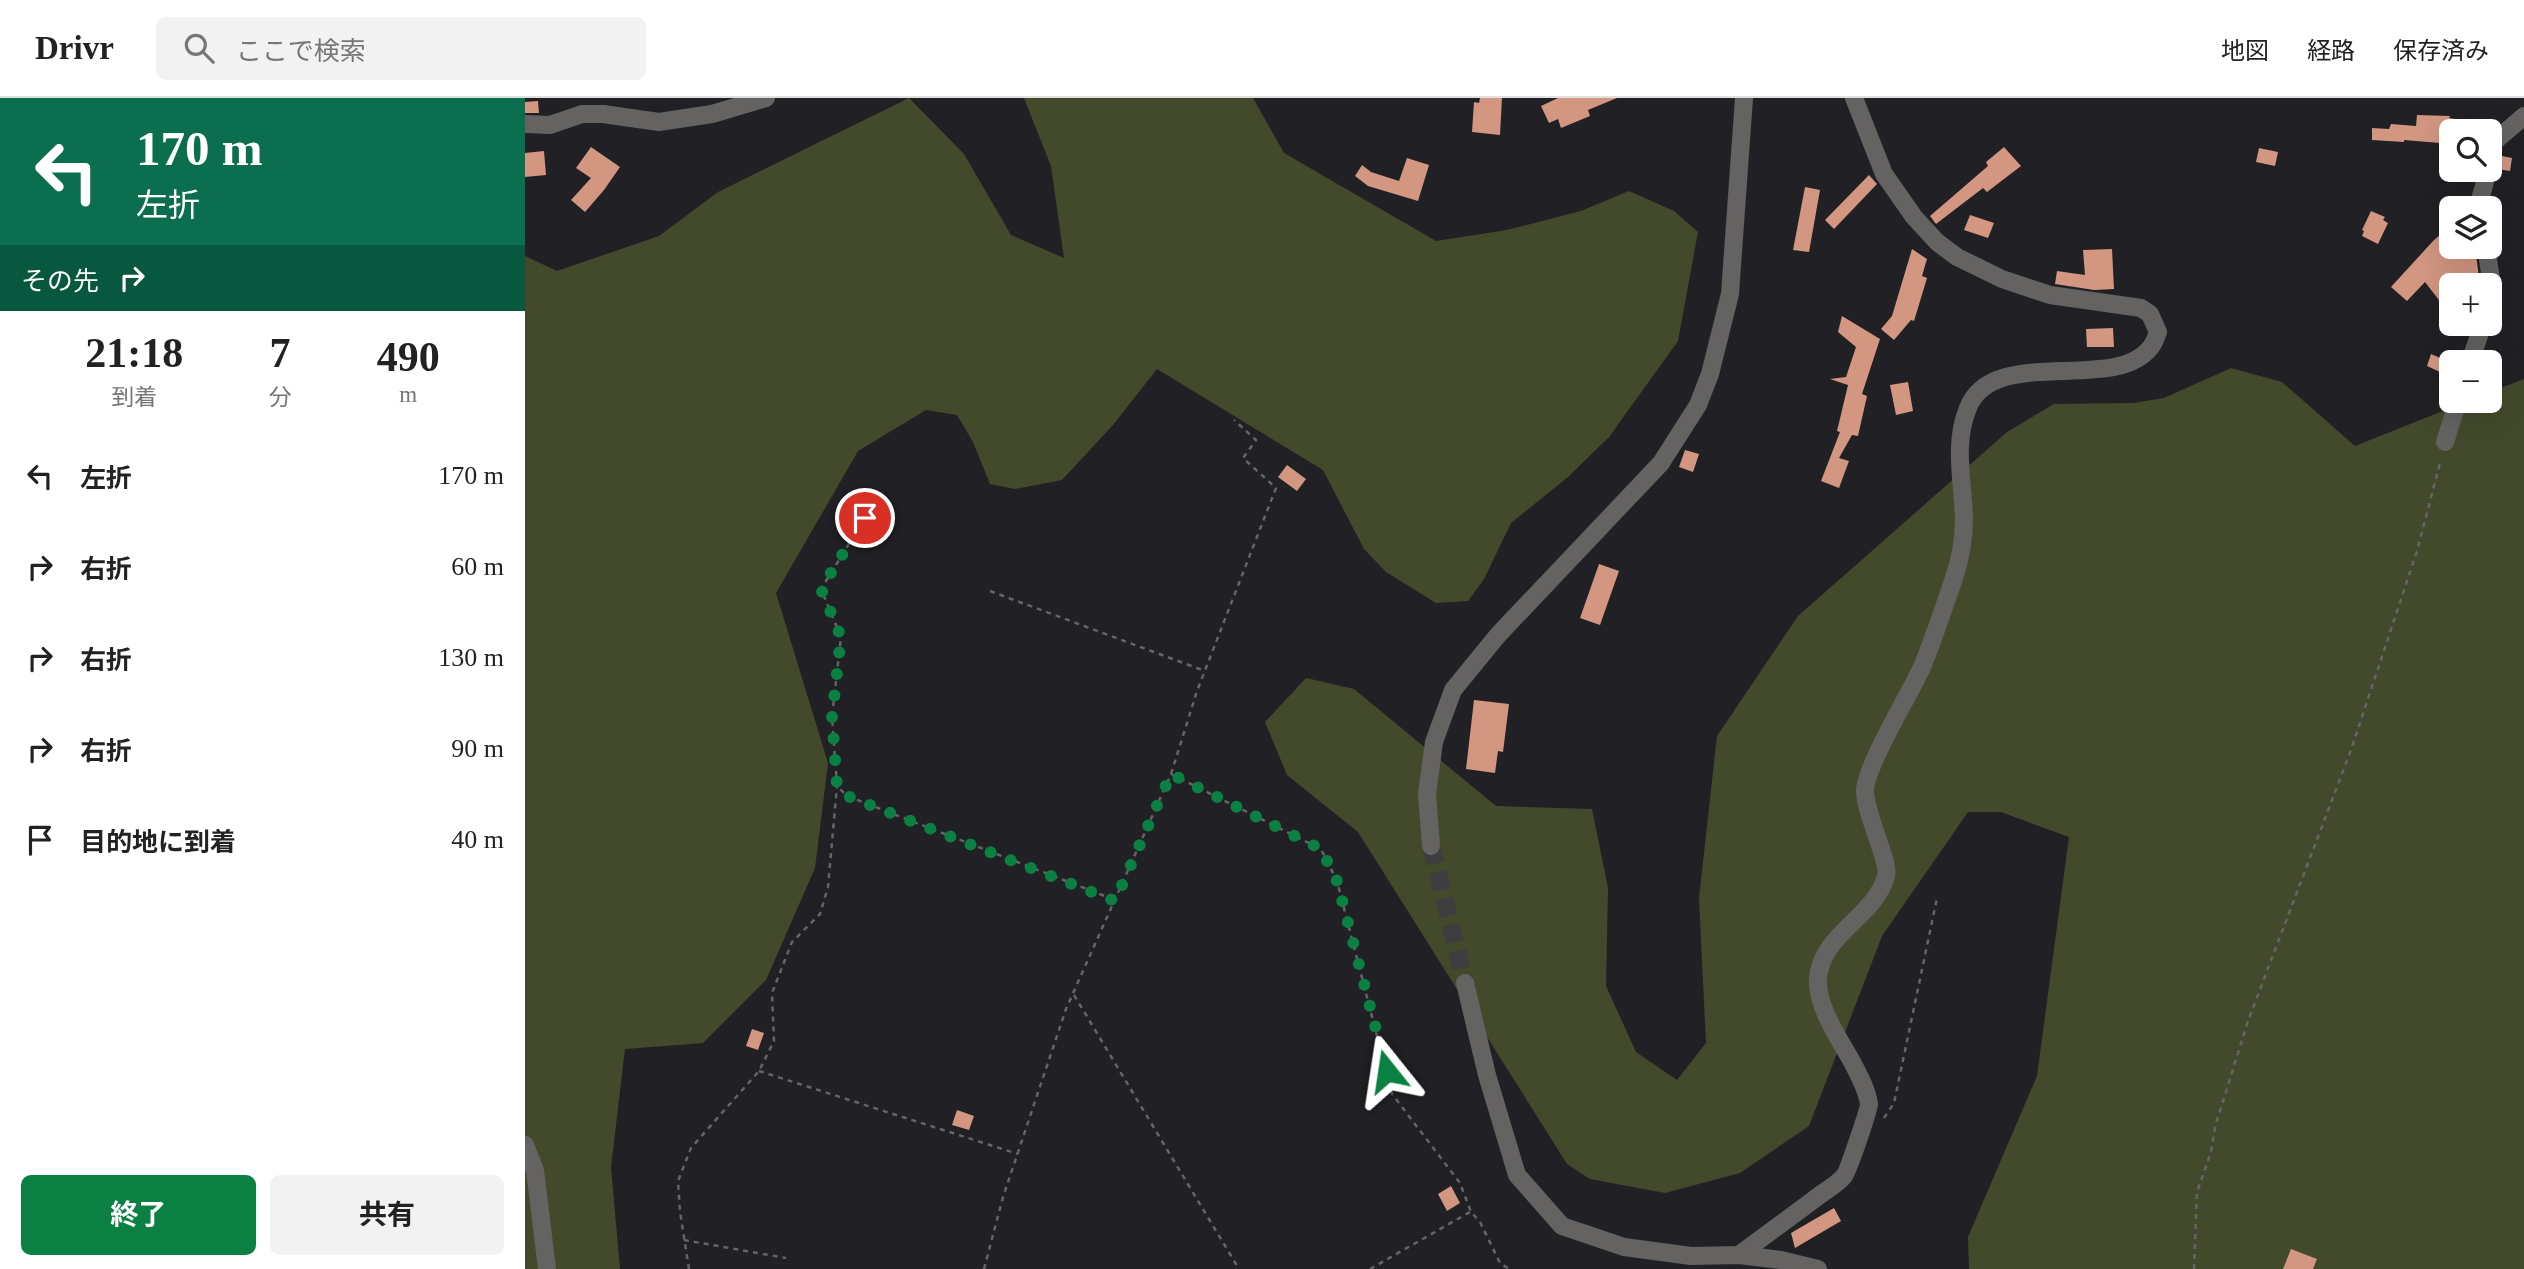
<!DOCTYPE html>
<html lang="ja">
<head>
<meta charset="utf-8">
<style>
	:root { --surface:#fff; --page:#f2f2f2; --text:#222; --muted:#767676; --line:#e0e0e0; --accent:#0b8043 }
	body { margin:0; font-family:"Times New Roman","Noto Sans JP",serif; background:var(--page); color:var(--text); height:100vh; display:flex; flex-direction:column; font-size:26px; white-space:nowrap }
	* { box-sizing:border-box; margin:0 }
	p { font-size:23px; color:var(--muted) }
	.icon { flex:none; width:38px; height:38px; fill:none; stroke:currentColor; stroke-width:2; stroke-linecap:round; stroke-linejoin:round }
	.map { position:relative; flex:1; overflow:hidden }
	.details { display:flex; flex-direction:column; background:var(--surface); width:525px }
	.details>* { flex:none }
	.banner { background:#0b6e4f; color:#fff; overflow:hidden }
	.controls { position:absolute; left:1914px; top:21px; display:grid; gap:14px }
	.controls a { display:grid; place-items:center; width:63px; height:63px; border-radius:10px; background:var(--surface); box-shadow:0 7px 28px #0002; font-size:35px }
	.pin { position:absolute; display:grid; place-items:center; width:60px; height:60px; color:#fff; margin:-30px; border:4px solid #fff; border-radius:50%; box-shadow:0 2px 7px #0007 }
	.me { position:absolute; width:77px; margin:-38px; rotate:345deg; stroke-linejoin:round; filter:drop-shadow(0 0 5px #0008) }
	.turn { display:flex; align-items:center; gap:24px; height:147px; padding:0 21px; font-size:32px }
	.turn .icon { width:91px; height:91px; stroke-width:2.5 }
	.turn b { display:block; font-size:49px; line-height:60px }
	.then { display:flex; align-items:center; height:66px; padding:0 21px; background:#0003; gap:14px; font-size:26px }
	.eta { display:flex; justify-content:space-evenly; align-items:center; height:119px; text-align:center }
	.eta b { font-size:42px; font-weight:700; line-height:49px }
	.action { display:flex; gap:14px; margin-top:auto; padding:14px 21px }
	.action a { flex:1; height:80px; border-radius:10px; background:var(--accent); color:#fff; font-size:28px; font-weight:700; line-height:80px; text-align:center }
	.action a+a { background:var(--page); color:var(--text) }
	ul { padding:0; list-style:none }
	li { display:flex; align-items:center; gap:21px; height:91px; padding:0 21px }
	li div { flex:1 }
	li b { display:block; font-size:26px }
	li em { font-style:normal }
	header { display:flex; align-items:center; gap:42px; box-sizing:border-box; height:98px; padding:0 35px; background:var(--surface); border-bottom:2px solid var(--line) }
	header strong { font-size:33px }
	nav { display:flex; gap:38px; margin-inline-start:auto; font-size:24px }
	.search { width:490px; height:63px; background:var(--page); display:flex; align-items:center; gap:18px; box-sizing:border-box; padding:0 24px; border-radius:10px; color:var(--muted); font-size:26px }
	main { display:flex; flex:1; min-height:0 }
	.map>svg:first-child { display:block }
	.green { fill:#434a2c }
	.building { fill:#d29681 }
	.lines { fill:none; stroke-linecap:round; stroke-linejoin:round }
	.tertiary-tunnel { stroke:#3e3e41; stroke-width:18; stroke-dasharray:18 9; stroke-linecap:butt }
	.path { stroke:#656568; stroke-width:2.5; stroke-dasharray:5 5; stroke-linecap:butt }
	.minor { stroke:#646361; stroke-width:18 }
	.tertiary { stroke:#646361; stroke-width:18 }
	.route { stroke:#0b8043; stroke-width:12; stroke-dasharray:0 21.6 }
</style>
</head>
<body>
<header>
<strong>Drivr</strong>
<div class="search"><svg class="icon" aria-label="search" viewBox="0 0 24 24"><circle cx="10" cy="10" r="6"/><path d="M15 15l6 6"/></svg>ここで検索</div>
<nav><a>地図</a><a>経路</a><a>保存済み</a></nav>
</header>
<main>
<section class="details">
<div class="banner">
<div class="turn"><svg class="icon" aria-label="left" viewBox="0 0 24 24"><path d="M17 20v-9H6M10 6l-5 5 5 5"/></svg><div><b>170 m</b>左折</div></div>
<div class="then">その先<svg class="icon" aria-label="right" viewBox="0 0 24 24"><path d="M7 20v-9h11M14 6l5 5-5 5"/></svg></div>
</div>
<div class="eta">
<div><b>21:18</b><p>到着</p></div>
<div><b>7</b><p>分</p></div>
<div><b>490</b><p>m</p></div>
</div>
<ul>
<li><svg class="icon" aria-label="left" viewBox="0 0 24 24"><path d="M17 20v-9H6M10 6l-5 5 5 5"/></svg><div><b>左折</b></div><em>170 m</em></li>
<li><svg class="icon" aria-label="right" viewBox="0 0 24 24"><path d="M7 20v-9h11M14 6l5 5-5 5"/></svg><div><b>右折</b></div><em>60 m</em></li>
<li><svg class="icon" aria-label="right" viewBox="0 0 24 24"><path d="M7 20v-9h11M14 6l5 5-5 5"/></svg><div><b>右折</b></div><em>130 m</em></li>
<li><svg class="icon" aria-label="right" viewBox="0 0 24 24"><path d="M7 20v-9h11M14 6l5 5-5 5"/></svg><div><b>右折</b></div><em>90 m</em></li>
<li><svg class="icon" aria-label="arrive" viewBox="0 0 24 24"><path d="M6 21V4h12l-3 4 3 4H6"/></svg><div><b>目的地に到着</b></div><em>40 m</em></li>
</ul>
<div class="action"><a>終了</a><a>共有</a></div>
</section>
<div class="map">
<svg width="1999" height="1171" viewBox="0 0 1999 1171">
	<rect width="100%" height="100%" fill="#212125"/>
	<g class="green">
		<path d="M384,0L439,56L486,137L539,160L526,68L499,0H728L759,55L911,143L982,132L1056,113L1104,93L1149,113L1173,134L1153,243L1084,339L1043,379L986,425L959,481L943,503L911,505L861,474L839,451L798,372L632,271L588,327L537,382L490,391L465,386L448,344L432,317L401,312L333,353L251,495L303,665L290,770L241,882L178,945L100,951L86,1069L95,1171H0V158L32,173L134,138L193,94Z"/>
		<path d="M1706,270L1757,284L1830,348L1943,303H1965V294L1999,281V1171H1444L1443,1139L1512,978L1544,739L1476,714H1443L1357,838L1284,1028L1215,1075L1140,1095L1065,1081L1042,1066L833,734L762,677L740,624L781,580L829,591L971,708L1067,711L1083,790L1081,888L1111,954L1152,982L1181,945L1174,800L1192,638L1273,518L1482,334L1529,306L1608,305L1639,300Z"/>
	</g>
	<g class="building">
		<path d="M955,0H977L975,37L947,34L949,4L954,5Z"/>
		<path d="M1033,0H1092L1063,12L1065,18L1036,30L1033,21L1024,25L1016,8Z"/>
		<path d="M13,3L14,15H0V4Z"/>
		<path d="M1892,17L1925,18L1924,20L1930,21L1929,33H1927V46L1879,42V44L1847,42V30L1864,31L1866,26L1891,28Z"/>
		<path d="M66,49L95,69L79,92L60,114L46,102L66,80L51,70Z"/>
		<path d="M1479,49L1496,68L1462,94L1458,90L1411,126L1405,118L1463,68L1461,64Z"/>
		<path d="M1734,50L1753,54L1750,68L1731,64Z"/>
		<path d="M19,53L21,77L0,79V55Z"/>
		<path d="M1977,58L1987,60L1985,73L1972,71Z"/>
		<path d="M882,60L904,67L893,103L843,88L830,78L837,67L846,74L874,83Z"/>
		<path d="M1344,77L1352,86L1309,131L1300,122Z"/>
		<path d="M1280,89L1295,92L1284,154L1268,152Z"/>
		<path d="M1846,113L1860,119L1858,122L1863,125L1853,146L1837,138L1839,133L1837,132Z"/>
		<path d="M1445,117L1469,125L1463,140L1439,132Z"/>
		<path d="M1927,127V149H1950L1955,187H1927V219L1900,184L1882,203L1866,189L1909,142Z"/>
		<path d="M1387,151L1402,161L1397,178L1402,180L1389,223L1386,222L1369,242L1356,231L1367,218Z"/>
		<path d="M1587,151L1589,191L1569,192L1530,186L1532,173L1560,177L1558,152Z"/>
		<path d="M1317,218L1355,241L1337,296L1342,298L1333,338L1327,337L1314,360L1324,363L1314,390L1296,383L1315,334L1312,333L1323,287L1305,281L1321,279L1331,249L1313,234Z"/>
		<path d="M1588,230L1589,249H1562L1561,231Z"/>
		<path d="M1906,256L1920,262L1915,274L1902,268Z"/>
		<path d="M1383,284L1388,313L1371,317L1365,287Z"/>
		<path d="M1160,352L1174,356L1168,374L1154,369Z"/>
		<path d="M762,367L781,381L772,393L753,379Z"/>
		<path d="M1074,466L1094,473L1075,527L1055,520Z"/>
		<path d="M949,602L984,606L978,654L973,653L970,675L941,671Z"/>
		<path d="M227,931L239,935L233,952L221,948Z"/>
		<path d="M432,1012L449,1018L444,1032L427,1027Z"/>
		<path d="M926,1088L935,1105L922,1113L913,1096Z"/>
		<path d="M1309,1110L1316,1123L1270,1150L1266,1135Z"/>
		<path d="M1766,1151L1792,1161L1788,1171H1758Z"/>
	</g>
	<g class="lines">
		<path class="tertiary-tunnel" d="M906,748L940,885"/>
		<g class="path">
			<path d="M340,420L296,491L316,539L307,619L312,688L322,698L590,802"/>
			<path d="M465,493L680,573"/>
			<path d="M646,676L672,593L751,390L718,360L731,342L709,322"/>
			<path d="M549,897L714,1171"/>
			<path d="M234,973L493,1056"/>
			<path d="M1359,1020L1369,1005L1412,800"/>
			<path d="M159,1142L261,1160"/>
			<path d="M164,1171L155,1114L153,1083L166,1050L234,973L249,943L247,895L267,844L295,816L303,789L312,688"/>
			<path d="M459,1171L478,1099L541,911L646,676L796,751L812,783L867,996L935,1085L946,1114L955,1124L975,1165L984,1171"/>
			<path d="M845,1171L945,1114"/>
			<path d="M1669,1171L1672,1094L1686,1054L1690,1029L1723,923L1826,652L1892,453L1916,361"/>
		</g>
		<g class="minor">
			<path d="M0,26L25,27L57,16H78L134,24L187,16L241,0"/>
			<path d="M1965,56L1970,43L1999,18"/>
			<path d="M1954,110C1954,97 1962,87 1961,72"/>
			<path d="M1961,149L1968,194L1965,202"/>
			<path d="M1945,264L1958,226"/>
			<path d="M1920,344L1933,303"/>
			<path d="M0,1047L10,1072L22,1171"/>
			<path d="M1214,1157C1240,1138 1265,1119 1291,1100C1299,1093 1312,1087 1319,1078C1323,1074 1344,1011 1344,1006C1342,991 1333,975 1326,962C1313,939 1291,907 1293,880C1297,835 1350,819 1361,778C1365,764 1340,716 1340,693C1340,669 1385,596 1397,569C1409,540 1419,509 1429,480C1435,462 1439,440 1439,421C1438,383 1428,346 1443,310C1468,246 1589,296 1625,250C1629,246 1631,239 1633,234L1625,216L1616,210L1525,197L1477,181L1432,159L1412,144L1389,119L1359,76L1329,0"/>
		</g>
		<g class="tertiary">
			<path d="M906,748L902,696L909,644L928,592L973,537L1136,365L1173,307L1185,276L1205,196L1219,0"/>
			<path d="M940,885L962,977L992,1077L1037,1128L1099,1149L1166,1158L1214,1157L1256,1162L1293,1171"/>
		</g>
	</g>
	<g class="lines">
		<path class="route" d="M340,420L296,491L316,539L307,619L312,688L322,698L590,803L646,676L796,751L812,783L862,973"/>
	</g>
</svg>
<div class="controls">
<a><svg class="icon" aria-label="search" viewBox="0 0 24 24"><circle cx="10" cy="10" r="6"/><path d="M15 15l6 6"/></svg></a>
<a><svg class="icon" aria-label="layers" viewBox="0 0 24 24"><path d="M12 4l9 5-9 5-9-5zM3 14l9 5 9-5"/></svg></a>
<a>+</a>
<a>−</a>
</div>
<div class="pin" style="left:340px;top:420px;background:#d93025"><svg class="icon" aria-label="arrive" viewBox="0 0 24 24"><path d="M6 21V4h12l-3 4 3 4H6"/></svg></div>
<svg class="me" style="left:862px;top:973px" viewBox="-20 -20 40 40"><path d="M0-17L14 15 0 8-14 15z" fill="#0b8043" stroke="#fff" stroke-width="4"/></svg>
</div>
</main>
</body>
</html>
